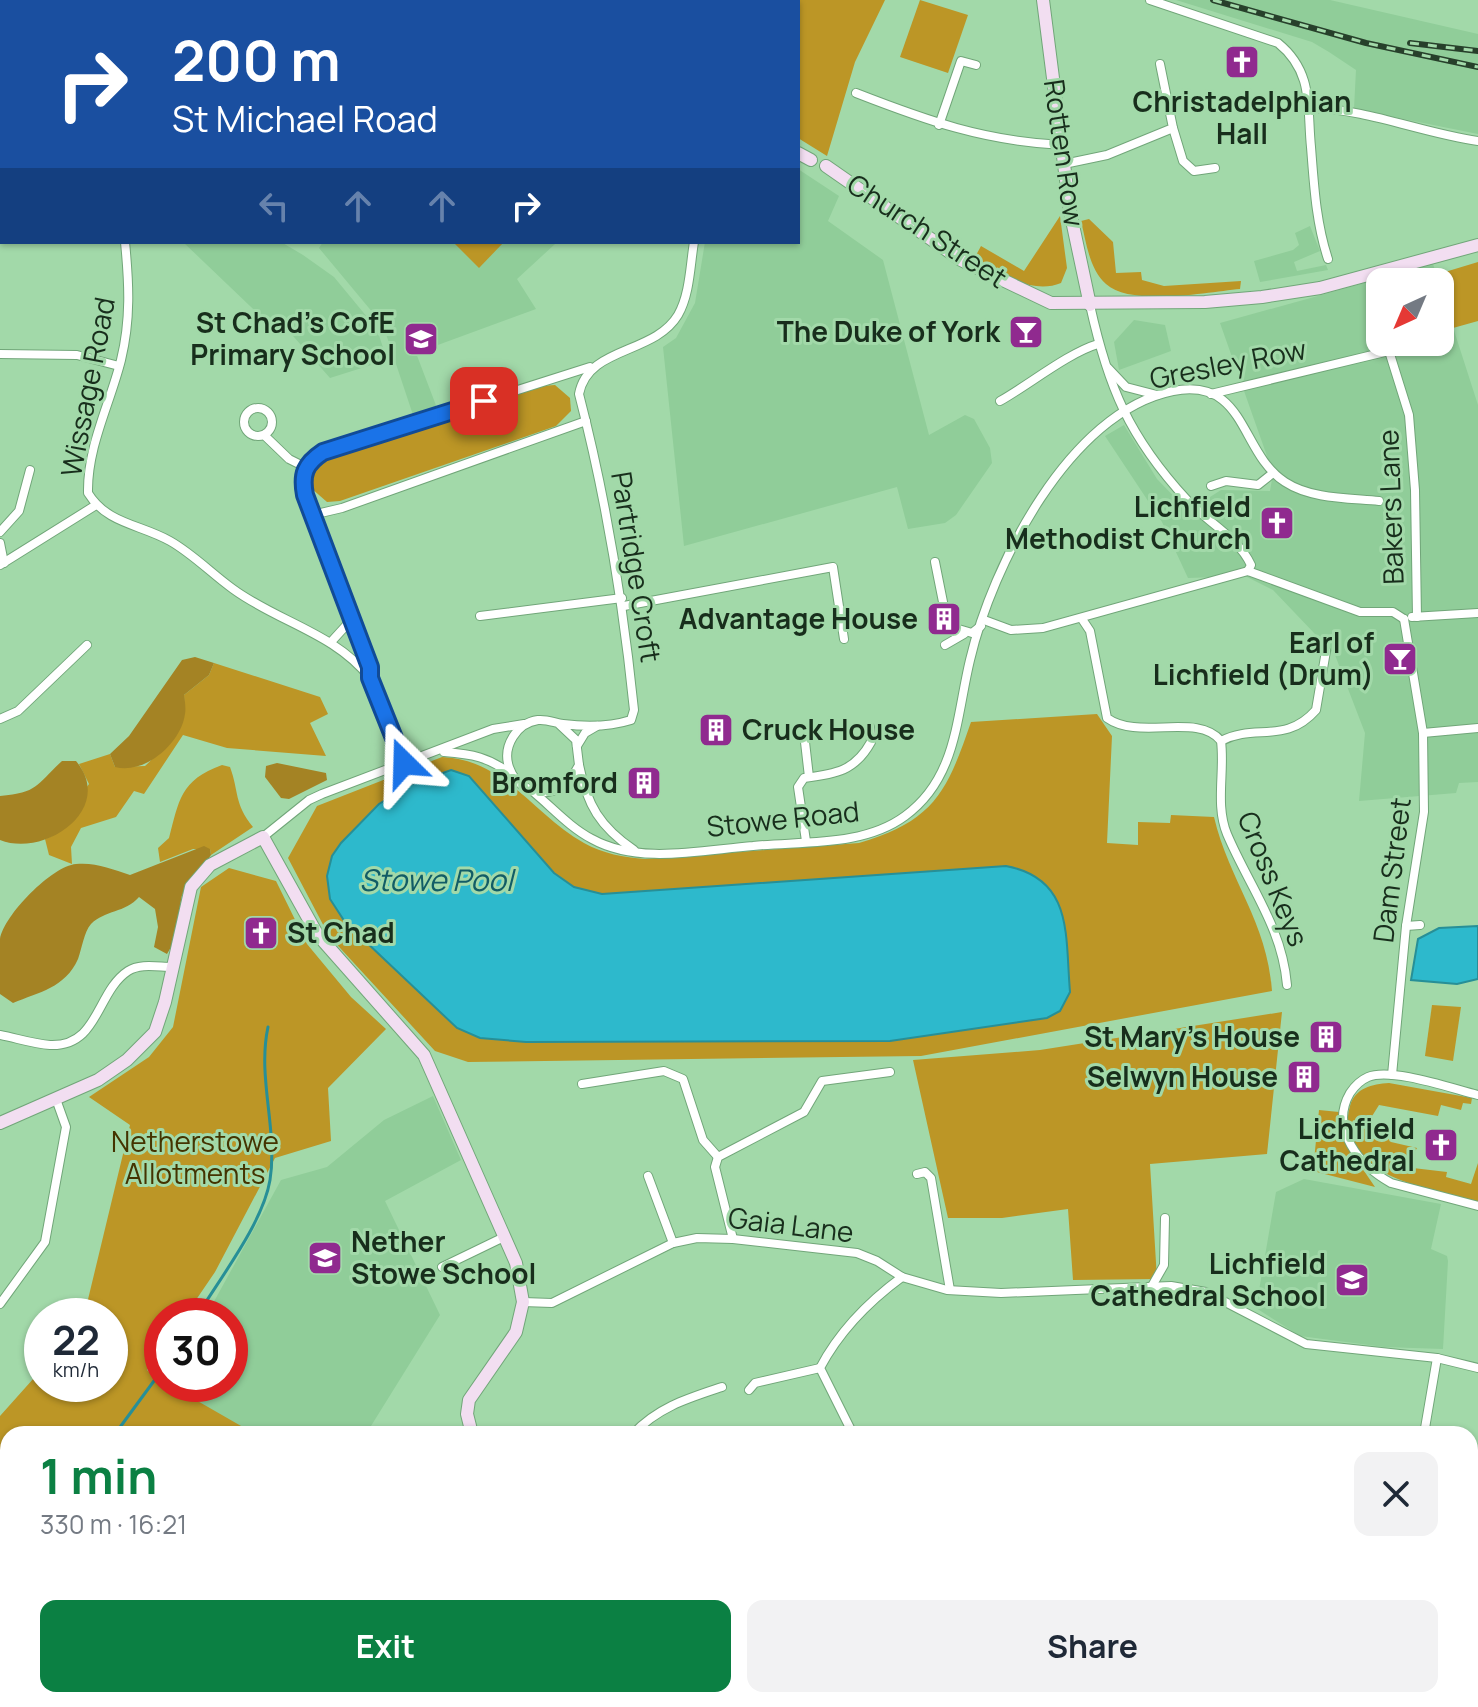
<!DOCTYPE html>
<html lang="en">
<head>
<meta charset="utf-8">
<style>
	:root { --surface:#fff; --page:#f2f2f3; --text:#1f2937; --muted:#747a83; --accent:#0b8043 }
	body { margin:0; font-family:Manrope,sans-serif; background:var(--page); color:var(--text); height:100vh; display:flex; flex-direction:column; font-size:30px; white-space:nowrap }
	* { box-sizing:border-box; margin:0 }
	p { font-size:26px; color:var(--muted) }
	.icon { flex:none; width:44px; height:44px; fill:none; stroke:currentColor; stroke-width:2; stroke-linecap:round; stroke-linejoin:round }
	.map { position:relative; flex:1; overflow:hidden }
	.panel { position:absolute; left:0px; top:1426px; width:1478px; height:282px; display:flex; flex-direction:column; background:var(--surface); border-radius:24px 24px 0 0; box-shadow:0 2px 6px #0004 }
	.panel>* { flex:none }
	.banner { position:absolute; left:0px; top:0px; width:800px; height:244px; box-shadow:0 2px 6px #0004; background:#1a4fa0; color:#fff; overflow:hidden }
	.needle { width:52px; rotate:224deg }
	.buttons { position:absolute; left:1366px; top:268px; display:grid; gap:16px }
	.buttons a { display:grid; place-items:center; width:88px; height:88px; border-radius:16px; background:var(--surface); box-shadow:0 2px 6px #0004; font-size:40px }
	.speed { position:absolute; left:24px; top:1298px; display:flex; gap:16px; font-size:40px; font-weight:700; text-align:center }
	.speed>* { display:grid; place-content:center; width:104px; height:104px; border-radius:50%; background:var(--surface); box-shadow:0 2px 6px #0004; line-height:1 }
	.speed small { font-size:20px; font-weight:400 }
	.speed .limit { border:12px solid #d22; background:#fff; color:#111 }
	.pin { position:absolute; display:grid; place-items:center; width:68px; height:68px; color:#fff; margin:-34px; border-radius:16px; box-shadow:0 4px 12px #0006 }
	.me { position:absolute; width:88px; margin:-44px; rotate:338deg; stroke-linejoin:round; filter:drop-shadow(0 0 6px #0008) }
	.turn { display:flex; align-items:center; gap:28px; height:168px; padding:0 40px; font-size:36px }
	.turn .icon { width:104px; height:104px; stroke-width:2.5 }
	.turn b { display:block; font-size:56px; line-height:68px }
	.lanes { display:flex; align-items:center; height:76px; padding:0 40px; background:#0003; justify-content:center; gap:40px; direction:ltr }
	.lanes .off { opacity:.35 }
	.round { display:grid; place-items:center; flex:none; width:84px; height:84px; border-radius:16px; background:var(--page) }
	.overview { display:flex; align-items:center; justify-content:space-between; height:136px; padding:0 40px }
	h1 { font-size:48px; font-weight:700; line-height:60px; color:var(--accent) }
	.primary-button { display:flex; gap:16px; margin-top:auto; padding:16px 40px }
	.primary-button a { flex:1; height:92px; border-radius:16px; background:var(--accent); color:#fff; font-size:32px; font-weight:700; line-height:92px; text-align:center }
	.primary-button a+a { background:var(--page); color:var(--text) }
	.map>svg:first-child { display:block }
	.built { fill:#90cd99 }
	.green { fill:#bc9626 }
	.forest { fill:#a48324 }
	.water { fill:#2db9cc; stroke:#278f97; stroke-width:2 }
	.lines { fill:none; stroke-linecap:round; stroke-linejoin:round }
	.stream { stroke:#278f97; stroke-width:3 }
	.street-casing { stroke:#71a679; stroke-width:10 }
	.secondary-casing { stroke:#71a679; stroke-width:14 }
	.street { stroke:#fff; stroke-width:8 }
	.secondary { stroke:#f2def1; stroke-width:12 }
	.rail-casing { stroke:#27402b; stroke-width:6 }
	.rail { stroke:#a2d9a9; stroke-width:3; stroke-dasharray:9; stroke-linecap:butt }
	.route-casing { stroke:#114b97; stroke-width:20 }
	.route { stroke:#1a73e8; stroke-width:14 }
	.labels { text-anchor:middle; stroke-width:6; stroke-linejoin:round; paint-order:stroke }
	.poi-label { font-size:28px; font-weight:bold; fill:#182e1c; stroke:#a2d9a9; text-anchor:end }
	.street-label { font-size:28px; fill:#182e1c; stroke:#a2d9a9 }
	.park-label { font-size:28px; fill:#430; stroke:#a2d9a9 }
	.water-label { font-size:30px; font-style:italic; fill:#115c66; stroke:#a2d9a9 }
</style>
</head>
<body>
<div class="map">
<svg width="1478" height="1707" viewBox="0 0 1478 1707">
	<rect width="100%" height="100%" fill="#a2d9a9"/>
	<g class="built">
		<path d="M1176,0H1330L1478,34V134L1354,109L1356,70L1329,52L1312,42Z"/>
		<path d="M798,169L839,196L828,221L883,260L929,435L965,415L974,419L990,448L992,463L956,515L945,523L908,529L897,487L684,546L663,347L676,338L695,303L705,242H798Z"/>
		<path d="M1310,226L1320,251L1294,262L1297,271L1326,265L1328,270L1260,282L1254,261L1293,250L1299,245L1295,233Z"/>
		<path d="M183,242H281L303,255L334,277L377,329L387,360L330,378L286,328L271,326Z"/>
		<path d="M323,242H554L555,244L517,279L536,309L416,353L437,408L414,418L383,325L319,248Z"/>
		<path d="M1433,264L1439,282H1380V342H1440V287L1478,405V782L1459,783L1456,793L1359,801L1365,733L1335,655L1273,590L1245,576L1188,578L1162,522L1105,436L1124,425L1157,479L1188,511L1221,490L1270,491L1273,473L1220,323Z"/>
		<path d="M1134,320L1165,325L1171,351L1119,370L1114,342Z"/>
		<path d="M433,1096L461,1160L385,1201L440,1315L366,1434H124L162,1384H230V1316H206L281,1180L327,1167L384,1120Z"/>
		<path d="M1304,1179L1441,1204L1431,1249L1447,1256L1448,1261L1443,1349L1384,1347L1300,1336L1256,1308L1276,1192Z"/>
		<path d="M658,1700H868L871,1707H655Z"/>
	</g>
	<g class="green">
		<path d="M612,0H885L855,62L827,156L798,138V2Z"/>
		<path d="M920,0L968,15L948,73L900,57Z"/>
		<path d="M1060,216L1067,268L1061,283C1033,295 998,274 974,259L981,246L1024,271Z"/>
		<path d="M1089,219L1113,242L1116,273L1141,272L1142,280L1164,286L1241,281L1240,289C1208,292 1131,307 1106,284C1089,269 1086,241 1081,221Z"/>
		<path d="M453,242H504L479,268Z"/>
		<path d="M1478,262V321L1453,328L1441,291L1447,281L1445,272Z"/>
		<path d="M555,385L570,398L571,411L556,426L340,501L327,502L311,488L315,467L324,460L541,386Z"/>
		<path d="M214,663L320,697L328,714L310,723L326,756L227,748L183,735L144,794L134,791L116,817L81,828L71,847L72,864L49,855L45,839L52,836L89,784L79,764L110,754L115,767L145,766C169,744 186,729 184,695L209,675Z"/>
		<path d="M1097,714L1112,736L1107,843L1138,845V822L1170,823L1171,815L1214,817C1229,881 1267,921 1272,991L921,1056L468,1062L435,1051L329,936L288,858L317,806L442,757C504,759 535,816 584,843C603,854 624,857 645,859L859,843C934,821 947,792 971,722Z"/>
		<path d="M222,765L230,767C239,791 234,804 253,827L211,855L210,849H193L160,862L158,848L169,838C179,801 180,780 222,765Z"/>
		<path d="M229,868L276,881L307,944L351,997L386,1029L328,1088L331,1141L275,1158L215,1272L185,1316H162V1348L147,1370L162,1384H168L255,1434H8V1674L0,1675V1416L42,1369V1384H110V1316H84L130,1125L89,1097L149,1057L173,1027L201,887Z"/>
		<path d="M1432,1005L1461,1007L1453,1061L1425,1056Z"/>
		<path d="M1282,1012L1267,1154L1150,1164L1157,1279L1073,1280L1068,1209L1002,1218H948L913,1060L1040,1050Z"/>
		<path d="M1389,1083L1472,1098L1471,1104L1463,1103L1461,1110L1441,1105L1438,1116L1379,1105L1369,1121L1374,1129L1393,1133L1391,1142L1417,1148L1409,1162L1413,1168L1447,1172L1446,1177L1471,1184L1478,1163V1202C1434,1190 1330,1175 1350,1106C1355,1088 1372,1084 1389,1083Z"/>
		<path d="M1319,1110L1339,1112L1345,1143L1375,1187L1313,1171Z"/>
	</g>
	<g class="forest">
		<path d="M195,657L214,663L209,675L184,695C185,701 186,709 185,714C181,744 144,775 115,767L110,754L129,736L182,660Z"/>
		<path d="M62,761H76C116,809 45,858 0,840V796C39,792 35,786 62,761Z"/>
		<path d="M277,763L326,773L327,780L289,799L281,798L265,777L266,766Z"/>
		<path d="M204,846L210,849L211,855L182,895L174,942L167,954L154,947L158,927L155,909L139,897C125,913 105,910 91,924C84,932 82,948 78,959C65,988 39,992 13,1003L0,994C0,977 0,956 0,939C4,915 52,866 76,864C95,862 112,869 130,875Z"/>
	</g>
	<g class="water">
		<path d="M451,770L469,776L554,873L574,887L602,894L1006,866C1074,879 1065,936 1070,992L1060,1011L1047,1018L890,1041L526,1042L480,1038L457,1028L345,922L330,899L327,876L332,856L341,843L379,804L412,784Z"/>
		<path d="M1478,926V979L1457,984L1411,980L1418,939L1439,928Z"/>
	</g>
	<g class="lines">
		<g class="stream">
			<path d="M197,1316C220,1278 263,1223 270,1180C278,1129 257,1078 268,1027"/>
			<path d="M115,1434L162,1370"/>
			<path d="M0,1524L8,1523"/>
		</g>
		<g class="street-casing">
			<g id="street">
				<path d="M48,0L51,2"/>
				<path d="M603,0L605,2"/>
				<path d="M1150,0L1278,43C1314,72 1307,108 1311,147C1314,185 1316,223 1328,259"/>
				<path d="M163,2L164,0"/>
				<path d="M0,82L2,81"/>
				<path d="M856,93C928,121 984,141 1062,145"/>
				<path d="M1312,108C1367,109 1422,133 1478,141"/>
				<path d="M939,125L961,61L976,65"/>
				<path d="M1173,128L1183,161L1194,171L1215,168"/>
				<path d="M1064,164L1107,155L1173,128L1160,64"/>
				<path d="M125,242C129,283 131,319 121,360C110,404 87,447 88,493C107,524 140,524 170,541C193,554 212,574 233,589C278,622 335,633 370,678"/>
				<path d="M1090,305C1108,387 1129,437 1187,500C1207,522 1238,537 1251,565L1248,571"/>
				<path d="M0,354L77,355L119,366"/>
				<path d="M1108,368L1126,387L1157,395"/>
				<path d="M1211,394L1389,351L1409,415L1415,490L1417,617"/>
				<path d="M1000,401C1030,384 1068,353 1098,344"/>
				<circle cx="258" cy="422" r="14"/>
				<path d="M264,435L289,459L305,467"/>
				<path d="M1211,486L1226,481L1258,485L1273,473"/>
				<path d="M312,515L342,508L586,421"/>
				<path d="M0,532L19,511L30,470"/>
				<path d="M0,543L4,563"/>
				<path d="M935,562L944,607L955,628L972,633L981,626"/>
				<path d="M0,565L96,505"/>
				<path d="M1248,571L1360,612H1393L1404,619"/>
				<path d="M624,606L833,567L844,639"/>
				<path d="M480,616L622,598"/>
				<path d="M1412,617L1478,613"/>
				<path d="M1082,619L1090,631L1107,718C1139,741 1198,712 1221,741C1225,771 1215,805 1227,834C1249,886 1282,927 1287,985"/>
				<path d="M984,620L1011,630L1043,628L1248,571"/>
				<path d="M331,642L352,619"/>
				<path d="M945,645L964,634"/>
				<path d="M0,719L18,711L87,645"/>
				<path d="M559,724L576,740L579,765C569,785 552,799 529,789C519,785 512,776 509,767C502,746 517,723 538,720C547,719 555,723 563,724C586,727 609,727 631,720L634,710C623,602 606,498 579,394C588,346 654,355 678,315C690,294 690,266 694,242"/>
				<path d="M1423,733L1478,728"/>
				<path d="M1221,741C1255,723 1285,745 1316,710L1326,651"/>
				<path d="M805,742L809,777"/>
				<path d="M577,746L585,733L597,726"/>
				<path d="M444,752C472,754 489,757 512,775"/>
				<path d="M404,763L370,678V667L305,495V467L323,452L590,367"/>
				<path d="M579,765C587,805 600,827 634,850"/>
				<path d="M531,790C551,806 569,827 592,839C639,865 702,850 753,846C802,841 863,847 905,816C957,778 956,718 970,660C992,566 1069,412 1173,391C1247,377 1239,452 1285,482C1311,499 1348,498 1379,501"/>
				<path d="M263,837L309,800L322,794L493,729L524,724"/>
				<path d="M806,841L798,787L804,778C836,774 855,771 871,742L870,727"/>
				<path d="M1406,926L1420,925"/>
				<path d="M0,1035C16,1038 34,1044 50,1045C99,1047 96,992 128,971C140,963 158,967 172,967"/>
				<path d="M1392,1075L1406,926L1424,812L1423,733L1404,619"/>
				<path d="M582,1084L664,1071L683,1079L703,1140L718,1157"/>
				<path d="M1478,1095C1453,1089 1391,1067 1368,1077C1361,1080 1354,1087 1350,1093C1329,1129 1360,1166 1391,1183L1478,1206"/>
				<path d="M917,1174L925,1172L931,1178L950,1290"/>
				<path d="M648,1176L673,1243"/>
				<path d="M733,1239L715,1167L718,1157L804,1112L822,1081L890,1072"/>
				<path d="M442,1267L504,1237"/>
				<path d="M1152,1286L1164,1265L1165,1218"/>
				<path d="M523,1302L552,1303L673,1243L697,1238L733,1239L857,1253L877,1261L902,1277L947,1290L1001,1293L1171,1286L1206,1292L1306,1344L1437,1358L1478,1368"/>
				<path d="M0,1304L45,1242L66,1127L56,1099"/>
				<path d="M749,1390L755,1383L820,1368"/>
				<path d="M633,1434C658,1407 689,1398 722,1387"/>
				<path d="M853,1434L820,1368C840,1330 868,1302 902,1277"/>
				<path d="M1424,1434L1437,1358"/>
				<path d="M1470,1671L1478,1673"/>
				<path d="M552,1700L554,1707"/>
				<path d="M1038,1700L1040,1707"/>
				<path d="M287,1707L338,1700L339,1704"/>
				<path d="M1100,1707L1114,1700"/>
				<path d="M1446,1707L1447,1700"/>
			</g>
		</g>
		<g class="secondary-casing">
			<g id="secondary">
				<path d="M484,0L488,2"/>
				<path d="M1043,0L1070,211L1090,305"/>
				<path d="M798,153L811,160"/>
				<path d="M826,166L961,260L1051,303L1205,302L1262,297L1320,288L1478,245"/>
				<path d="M0,1123L98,1080L127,1060L155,1032L165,1002L191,887L210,865L263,837L317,934L424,1055L516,1263L523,1302L516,1332L469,1400L467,1414L472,1434"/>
				<path d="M337,1707L338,1700"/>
			</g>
		</g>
		<use href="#street" class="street"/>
		<use href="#secondary" class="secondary"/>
		<g class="rail-casing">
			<g id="rail">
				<path d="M1213,0L1366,43L1478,67"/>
				<path d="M1410,43L1478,51"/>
			</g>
		</g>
		<use href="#rail" class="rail"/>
	</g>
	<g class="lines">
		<g class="route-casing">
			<path id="route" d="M404,763L370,678V667L305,495C301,474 305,464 323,452L484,401"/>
		</g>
		<use href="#route" class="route"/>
	</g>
	<defs>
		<g id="church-square" transform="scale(1.8)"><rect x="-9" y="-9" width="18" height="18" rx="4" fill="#902a8f" stroke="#a2d9a9"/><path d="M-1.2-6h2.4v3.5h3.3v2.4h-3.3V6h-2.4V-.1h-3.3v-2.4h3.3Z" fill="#fff"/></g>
		<g id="bar-square" transform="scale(1.8)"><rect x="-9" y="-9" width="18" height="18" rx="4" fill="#902a8f" stroke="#a2d9a9"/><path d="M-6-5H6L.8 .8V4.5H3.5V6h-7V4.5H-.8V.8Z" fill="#fff"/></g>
		<g id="school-square" transform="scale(1.8)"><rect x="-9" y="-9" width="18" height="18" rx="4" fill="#902a8f" stroke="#a2d9a9"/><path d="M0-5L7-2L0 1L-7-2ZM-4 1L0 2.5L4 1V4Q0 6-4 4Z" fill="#fff"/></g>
		<g id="building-square" transform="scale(1.8)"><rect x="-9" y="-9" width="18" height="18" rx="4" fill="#902a8f" stroke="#a2d9a9"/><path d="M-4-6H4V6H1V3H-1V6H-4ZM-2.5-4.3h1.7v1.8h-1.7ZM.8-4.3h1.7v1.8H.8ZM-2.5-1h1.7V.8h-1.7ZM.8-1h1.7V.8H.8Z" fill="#fff"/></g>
	</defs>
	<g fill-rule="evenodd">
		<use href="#church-square" x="1242" y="62"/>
		<use href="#bar-square" x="1026" y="332"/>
		<use href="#school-square" x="421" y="339"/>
		<use href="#church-square" x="1277" y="523"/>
		<use href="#building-square" x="944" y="619"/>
		<use href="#bar-square" x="1400" y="659"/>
		<use href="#building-square" x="716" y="730"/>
		<use href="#building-square" x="644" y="783"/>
		<use href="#church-square" x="261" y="933"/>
		<use href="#building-square" x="1326" y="1037"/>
		<use href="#building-square" x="1304" y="1077"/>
		<use href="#church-square" x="1441" y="1145"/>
		<use href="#school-square" x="325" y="1258"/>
		<use href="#school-square" x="1352" y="1280"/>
	</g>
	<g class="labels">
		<g class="poi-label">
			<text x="1242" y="112" text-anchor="middle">Christadelphian<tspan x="1242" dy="32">Hall</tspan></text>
			<text x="395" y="333">St Chad's CofE<tspan x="395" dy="32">Primary School</tspan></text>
			<text x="1000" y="342">The Duke of York</text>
			<text x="1251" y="517">Lichfield<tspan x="1251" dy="32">Methodist Church</tspan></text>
			<text x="918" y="629">Advantage House</text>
			<text x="1374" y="653">Earl of<tspan x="1374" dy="32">Lichfield (Drum)</tspan></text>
			<text x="742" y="740" text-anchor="start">Cruck House</text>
			<text x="618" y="793">Bromford</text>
			<text x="287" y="943" text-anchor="start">St Chad</text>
			<text x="1300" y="1047">St Mary's House</text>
			<text x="1278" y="1087">Selwyn House</text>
			<text x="1415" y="1139">Lichfield<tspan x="1415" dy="32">Cathedral</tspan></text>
			<text x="351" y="1252" text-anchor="start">Nether<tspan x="351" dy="32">Stowe School</tspan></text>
			<text x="1326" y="1274">Lichfield<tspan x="1326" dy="32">Cathedral School</tspan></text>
		</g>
		<g class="street-label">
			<text transform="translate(1064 153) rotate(82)" y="10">Rotten Row</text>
			<text transform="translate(927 231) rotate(33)" y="10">Church Street</text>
			<text transform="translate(1228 364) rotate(-11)" y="10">Gresley Row</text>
			<text transform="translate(88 387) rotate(-79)" y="10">Wissage Road</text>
			<text transform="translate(1391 507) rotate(-92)" y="10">Bakers Lane</text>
			<text transform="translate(636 567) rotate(81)" y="10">Partridge Croft</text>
			<text transform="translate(783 819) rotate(-6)" y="10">Stowe Road</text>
			<text transform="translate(1392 870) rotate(-83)" y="10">Dam Street</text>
			<text transform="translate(1273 879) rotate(68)" y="10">Cross Keys</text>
			<text transform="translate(791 1225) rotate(7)" y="10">Gaia Lane</text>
		</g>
		<g class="park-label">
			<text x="195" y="1152">Netherstowe<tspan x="195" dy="32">Allotments</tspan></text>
		</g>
		<g class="water-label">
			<text x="436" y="891">Stowe Pool</text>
		</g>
	</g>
</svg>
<div class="buttons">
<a><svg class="needle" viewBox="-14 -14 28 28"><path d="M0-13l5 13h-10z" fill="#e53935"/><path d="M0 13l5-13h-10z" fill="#747a83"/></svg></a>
</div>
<div class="speed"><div>22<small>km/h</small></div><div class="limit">30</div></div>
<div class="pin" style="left:484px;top:401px;background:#d93025"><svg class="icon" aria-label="arrive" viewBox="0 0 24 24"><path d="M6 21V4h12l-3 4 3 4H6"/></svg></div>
<svg class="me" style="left:404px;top:763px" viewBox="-20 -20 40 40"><path d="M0-17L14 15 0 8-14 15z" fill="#1a73e8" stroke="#fff" stroke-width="4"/></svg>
<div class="banner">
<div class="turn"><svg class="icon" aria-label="right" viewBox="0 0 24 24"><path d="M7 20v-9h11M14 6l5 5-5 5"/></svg><div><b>200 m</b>St Michael Road</div></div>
<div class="lanes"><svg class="icon off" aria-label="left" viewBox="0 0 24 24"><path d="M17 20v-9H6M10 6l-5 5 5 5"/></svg><svg class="icon off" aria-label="ahead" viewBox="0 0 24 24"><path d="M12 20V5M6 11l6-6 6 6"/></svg><svg class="icon off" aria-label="ahead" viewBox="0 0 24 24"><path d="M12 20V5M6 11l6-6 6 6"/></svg><svg class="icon" aria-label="right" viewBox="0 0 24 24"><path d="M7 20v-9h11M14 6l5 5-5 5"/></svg></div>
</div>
<section class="panel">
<div class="overview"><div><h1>1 min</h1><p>330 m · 16:21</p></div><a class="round"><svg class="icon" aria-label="close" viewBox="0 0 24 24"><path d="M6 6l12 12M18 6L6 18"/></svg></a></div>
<div class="primary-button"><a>Exit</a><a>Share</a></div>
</section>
</div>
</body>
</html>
